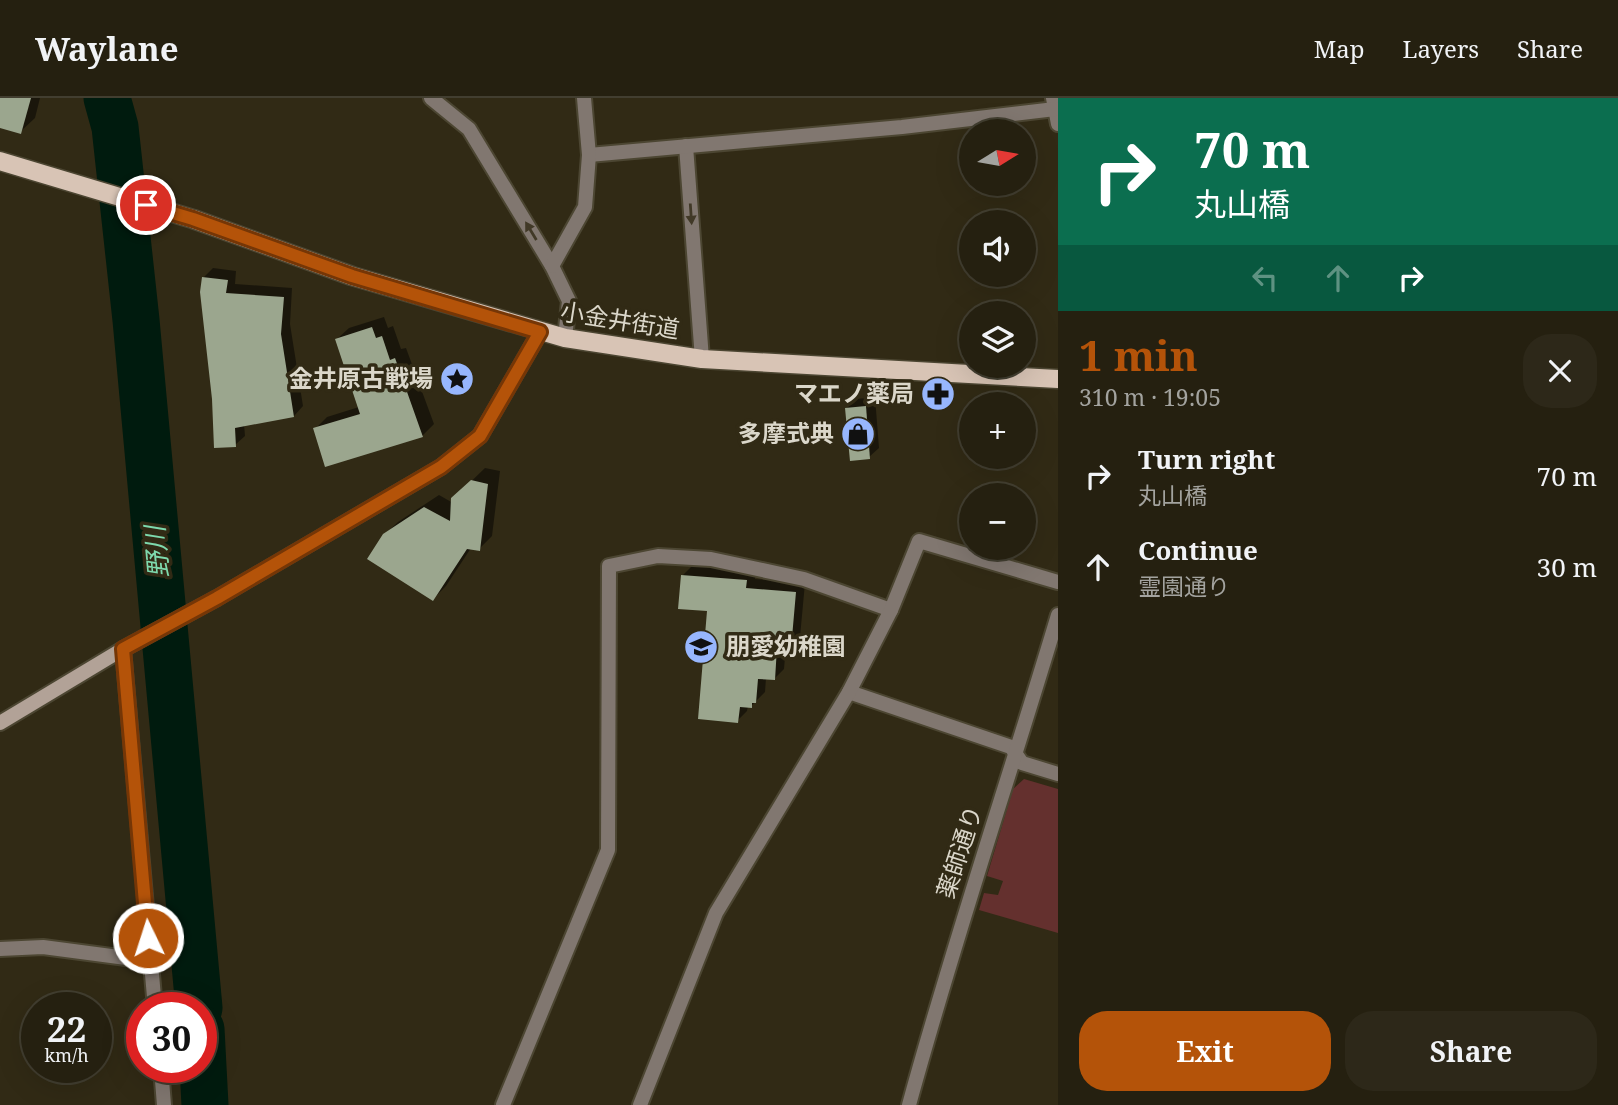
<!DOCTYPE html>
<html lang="en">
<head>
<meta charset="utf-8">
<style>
	:root { --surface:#252010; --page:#2d2819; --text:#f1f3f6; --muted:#a3a39f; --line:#423e30; --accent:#b45309 }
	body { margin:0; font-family:"Noto Serif","Noto Sans JP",serif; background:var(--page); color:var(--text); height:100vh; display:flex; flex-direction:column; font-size:26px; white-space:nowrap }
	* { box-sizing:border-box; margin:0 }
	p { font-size:23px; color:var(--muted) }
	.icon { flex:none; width:38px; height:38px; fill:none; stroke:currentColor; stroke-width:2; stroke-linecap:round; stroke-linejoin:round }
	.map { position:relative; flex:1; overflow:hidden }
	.details { display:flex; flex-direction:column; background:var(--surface); width:560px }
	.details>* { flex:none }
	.hud { background:#0b6e4f; color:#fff; overflow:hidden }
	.needle { width:46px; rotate:79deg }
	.controls { position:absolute; left:959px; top:21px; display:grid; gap:14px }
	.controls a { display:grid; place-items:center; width:77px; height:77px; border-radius:50%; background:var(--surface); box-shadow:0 7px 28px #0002,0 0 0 2px var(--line); font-size:35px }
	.speed { position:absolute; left:21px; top:894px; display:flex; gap:14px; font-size:35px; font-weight:700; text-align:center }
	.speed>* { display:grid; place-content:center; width:91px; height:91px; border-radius:50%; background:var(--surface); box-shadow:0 7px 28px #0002,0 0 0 2px var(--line); line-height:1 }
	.speed small { font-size:18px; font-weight:400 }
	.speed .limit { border:10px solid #d22; background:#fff; color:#111 }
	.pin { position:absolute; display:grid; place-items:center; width:60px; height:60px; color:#fff; margin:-30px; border:4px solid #fff; border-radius:50%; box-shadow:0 2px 7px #0007 }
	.me { position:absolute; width:77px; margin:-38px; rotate:356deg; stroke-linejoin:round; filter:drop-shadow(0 0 5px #0008) }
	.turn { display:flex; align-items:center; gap:24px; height:147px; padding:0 21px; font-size:32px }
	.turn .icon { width:91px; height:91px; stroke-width:2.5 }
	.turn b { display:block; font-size:49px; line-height:60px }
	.lanes { display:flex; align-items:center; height:66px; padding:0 21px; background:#0003; justify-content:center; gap:35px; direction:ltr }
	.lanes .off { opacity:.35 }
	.round { display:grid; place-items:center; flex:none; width:74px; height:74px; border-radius:28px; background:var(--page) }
	.overview { display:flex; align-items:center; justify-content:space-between; height:119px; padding:0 21px }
	h1 { font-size:42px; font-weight:700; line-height:52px; color:var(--accent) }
	.button { display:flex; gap:14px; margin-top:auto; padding:14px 21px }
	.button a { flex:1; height:80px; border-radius:28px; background:var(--accent); color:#fff; font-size:28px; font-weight:700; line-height:80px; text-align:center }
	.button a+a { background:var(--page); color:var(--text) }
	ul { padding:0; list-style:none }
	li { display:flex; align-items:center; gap:21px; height:91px; padding:0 21px }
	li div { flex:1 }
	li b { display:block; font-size:26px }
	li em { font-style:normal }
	header { display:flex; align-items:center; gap:42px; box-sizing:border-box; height:98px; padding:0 35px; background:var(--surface); border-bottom:2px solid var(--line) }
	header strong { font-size:33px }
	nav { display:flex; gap:38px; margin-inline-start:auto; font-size:24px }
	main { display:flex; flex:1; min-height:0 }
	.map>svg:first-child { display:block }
	.green { fill:#64302e }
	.shadow { fill:#0007 }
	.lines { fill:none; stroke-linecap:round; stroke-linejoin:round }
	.river { stroke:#001b0e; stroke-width:47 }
	.building { fill:#9ba68e }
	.street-casing { stroke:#4c4632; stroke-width:18 }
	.secondary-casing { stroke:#4c4632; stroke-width:18 }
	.primary-casing { stroke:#4c4632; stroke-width:21 }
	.street { stroke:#817770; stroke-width:14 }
	.secondary { stroke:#b2a297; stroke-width:14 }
	.primary { stroke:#d8c4b5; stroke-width:18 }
	.oneway { fill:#413927 }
	.route-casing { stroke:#753606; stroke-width:18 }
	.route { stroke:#b45309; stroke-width:12 }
	.labels { text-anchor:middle; stroke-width:7; stroke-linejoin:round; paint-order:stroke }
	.street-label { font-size:24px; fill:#dbd7ca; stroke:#312a15 }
	.poi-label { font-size:24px; font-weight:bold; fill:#dbd7ca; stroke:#312a15; text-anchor:end }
	.water-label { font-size:26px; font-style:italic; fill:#7edaae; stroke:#312a15 }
</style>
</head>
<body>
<header>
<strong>Waylane</strong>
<nav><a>Map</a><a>Layers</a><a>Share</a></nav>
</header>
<main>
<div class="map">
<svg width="1058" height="1007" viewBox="0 0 1058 1007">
	<rect width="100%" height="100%" fill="#312a15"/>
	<path class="green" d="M1024,681L1058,691V835L979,812L984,795L998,797L1003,783L987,778L1013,691Z"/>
	<g class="shadow">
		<path d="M0,0H40L35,20L20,34L0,28Z"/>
		<path d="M213,170L236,173L235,186L292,190L290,226L303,308L294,318L244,326L245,338L235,347L203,180Z"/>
		<path d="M384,219L388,230L393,228L401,251L406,250L434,326L422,338L315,331L327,319L359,309L337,241L349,230Z"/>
		<path d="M875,299L879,350L869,359L847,310L857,301Z"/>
		<path d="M485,370L500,373L492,438L479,451L471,450L446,488L433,501L384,437L398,424L439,397L453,405V401Z"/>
		<path d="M692,468L756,473L755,481L805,485L800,539L791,549L786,548L784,571L774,581L766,580L765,594L751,608H748L747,613L737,623L709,512L683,477Z"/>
	</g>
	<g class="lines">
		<g class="river">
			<path d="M107,0L115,29L136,222L199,910"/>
			<path d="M201,931L205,1007"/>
		</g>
	</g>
	<g class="building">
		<path d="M0,0H31L21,36L0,30Z"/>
		<path d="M202,179L228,182L226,195L284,199L281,236L294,319L235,330L236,349L214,350L212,301L200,194Z"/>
		<path d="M372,229L376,240L382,238L390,262L395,260L423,339L325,369L313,330L360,316L335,241Z"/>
		<path d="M866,308L870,361L850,363L845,310Z"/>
		<path d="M471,382L488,386L480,453L467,451L433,503L367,461L383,436L424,409L450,423L451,400Z"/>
		<path d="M681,477L747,482L746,490L796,494L791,551L777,549L775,582L758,581L756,605H752V610L740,609L738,625L698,621L707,513L678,511Z"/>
	</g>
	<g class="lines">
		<g class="street-casing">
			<g id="street">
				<path d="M431,0L469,31L552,168L569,203L565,240"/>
				<path d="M1053,0L1058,26"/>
				<path d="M686,48L702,261"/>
				<path d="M589,57L902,29L1055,11"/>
				<path d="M552,168L585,109L589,57L584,0"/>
				<path d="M123,551L155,910"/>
				<path d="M849,594L1011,649L1022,665L1058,676"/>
				<path d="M0,851L43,849L149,863"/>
				<path d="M161,970L164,1007"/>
				<path d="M503,1007L608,752L609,468L658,458L711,461L804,481L891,512"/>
				<path d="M640,1007L716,815L849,594L891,512L919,443L1058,484"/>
				<path d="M909,1007C954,842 1009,681 1058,517"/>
			</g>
		</g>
		<g class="secondary-casing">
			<path id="secondary" d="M0,625L123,551L217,500L441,369L480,338L540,234"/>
		</g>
		<g class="primary-casing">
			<path id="primary" d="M0,63L193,121L352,178L565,240L702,261L1058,281"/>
		</g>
		<use href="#street" class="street"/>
		<use href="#secondary" class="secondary"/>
		<use href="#primary" class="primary"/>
	</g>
	<defs><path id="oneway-solid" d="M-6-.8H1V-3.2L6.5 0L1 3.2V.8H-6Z" transform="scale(1.75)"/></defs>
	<g class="oneway">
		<use href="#oneway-solid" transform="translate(691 116) rotate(86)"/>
		<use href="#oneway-solid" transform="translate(531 133) rotate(-121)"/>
	</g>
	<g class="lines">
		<g class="route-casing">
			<path id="route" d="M146,107L193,121L352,178L540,234L480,338L441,369L217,500L123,551L148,840"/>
		</g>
		<use href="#route" class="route"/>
	</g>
	<defs>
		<g id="sight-disc" transform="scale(1.75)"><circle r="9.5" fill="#97b6fd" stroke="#312a15"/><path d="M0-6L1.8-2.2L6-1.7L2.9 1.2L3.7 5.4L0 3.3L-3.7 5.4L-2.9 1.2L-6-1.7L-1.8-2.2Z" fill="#111"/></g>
		<g id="pharmacy-disc" transform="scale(1.75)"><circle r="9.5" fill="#97b6fd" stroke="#312a15"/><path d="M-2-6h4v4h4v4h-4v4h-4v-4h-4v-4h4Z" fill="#111"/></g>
		<g id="shop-disc" transform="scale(1.75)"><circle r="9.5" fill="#97b6fd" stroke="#312a15"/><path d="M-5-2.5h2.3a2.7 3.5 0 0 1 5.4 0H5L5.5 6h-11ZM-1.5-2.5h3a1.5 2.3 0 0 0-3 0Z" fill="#111"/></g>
		<g id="school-disc" transform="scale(1.75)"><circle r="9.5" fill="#97b6fd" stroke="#312a15"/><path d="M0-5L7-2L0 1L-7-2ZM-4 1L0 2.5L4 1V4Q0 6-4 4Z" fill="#111"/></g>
	</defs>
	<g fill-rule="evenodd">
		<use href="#sight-disc" x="457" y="281"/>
		<use href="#pharmacy-disc" x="938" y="296"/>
		<use href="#shop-disc" x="858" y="336"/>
		<use href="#school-disc" x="701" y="549"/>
	</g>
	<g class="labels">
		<g class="street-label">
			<text transform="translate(620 223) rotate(9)" y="8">小金井街道</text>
			<text transform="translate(960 754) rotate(-72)" y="8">薬師通り</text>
		</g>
		<g class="poi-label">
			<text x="433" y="289">金井原古戦場</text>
			<text x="914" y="304">マエノ薬局</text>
			<text x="834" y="344">多摩式典</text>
			<text x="726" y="557" text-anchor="start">朋愛幼稚園</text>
		</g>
		<g class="water-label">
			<text transform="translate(157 454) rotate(-95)" y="9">野川</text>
		</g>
	</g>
</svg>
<div class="controls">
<a><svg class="needle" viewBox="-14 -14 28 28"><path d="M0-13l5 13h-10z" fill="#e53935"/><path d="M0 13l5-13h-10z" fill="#a3a39f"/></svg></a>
<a><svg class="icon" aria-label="sound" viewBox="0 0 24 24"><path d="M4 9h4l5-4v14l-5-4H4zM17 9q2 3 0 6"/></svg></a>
<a><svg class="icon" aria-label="layers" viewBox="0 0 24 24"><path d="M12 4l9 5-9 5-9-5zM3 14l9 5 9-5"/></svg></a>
<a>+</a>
<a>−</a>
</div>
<div class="speed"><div>22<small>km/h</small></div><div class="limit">30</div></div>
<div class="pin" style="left:146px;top:107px;background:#d93025"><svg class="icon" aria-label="arrive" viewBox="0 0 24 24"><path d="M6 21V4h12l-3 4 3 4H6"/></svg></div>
<svg class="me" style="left:148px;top:840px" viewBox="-20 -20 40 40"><circle r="17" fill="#b45309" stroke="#fff" stroke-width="3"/><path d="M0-11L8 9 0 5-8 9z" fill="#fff"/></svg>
</div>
<section class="details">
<div class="hud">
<div class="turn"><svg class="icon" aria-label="right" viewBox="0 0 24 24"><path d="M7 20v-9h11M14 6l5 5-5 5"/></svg><div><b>70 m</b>丸山橋</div></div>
<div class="lanes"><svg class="icon off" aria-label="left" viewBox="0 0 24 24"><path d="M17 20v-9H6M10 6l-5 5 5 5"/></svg><svg class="icon off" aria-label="ahead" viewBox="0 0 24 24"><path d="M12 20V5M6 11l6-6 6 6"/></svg><svg class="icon" aria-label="right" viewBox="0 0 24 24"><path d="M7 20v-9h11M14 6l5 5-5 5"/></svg></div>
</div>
<div class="overview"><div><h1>1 min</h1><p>310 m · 19:05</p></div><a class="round"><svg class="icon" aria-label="close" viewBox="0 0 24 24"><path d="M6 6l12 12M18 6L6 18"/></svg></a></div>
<ul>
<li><svg class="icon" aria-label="right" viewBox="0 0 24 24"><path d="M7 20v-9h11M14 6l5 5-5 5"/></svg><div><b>Turn right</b><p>丸山橋</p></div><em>70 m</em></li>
<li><svg class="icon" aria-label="ahead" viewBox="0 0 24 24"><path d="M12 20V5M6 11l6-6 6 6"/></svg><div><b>Continue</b><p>霊園通り</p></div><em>30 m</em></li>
</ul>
<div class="button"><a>Exit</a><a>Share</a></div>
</section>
</main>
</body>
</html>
